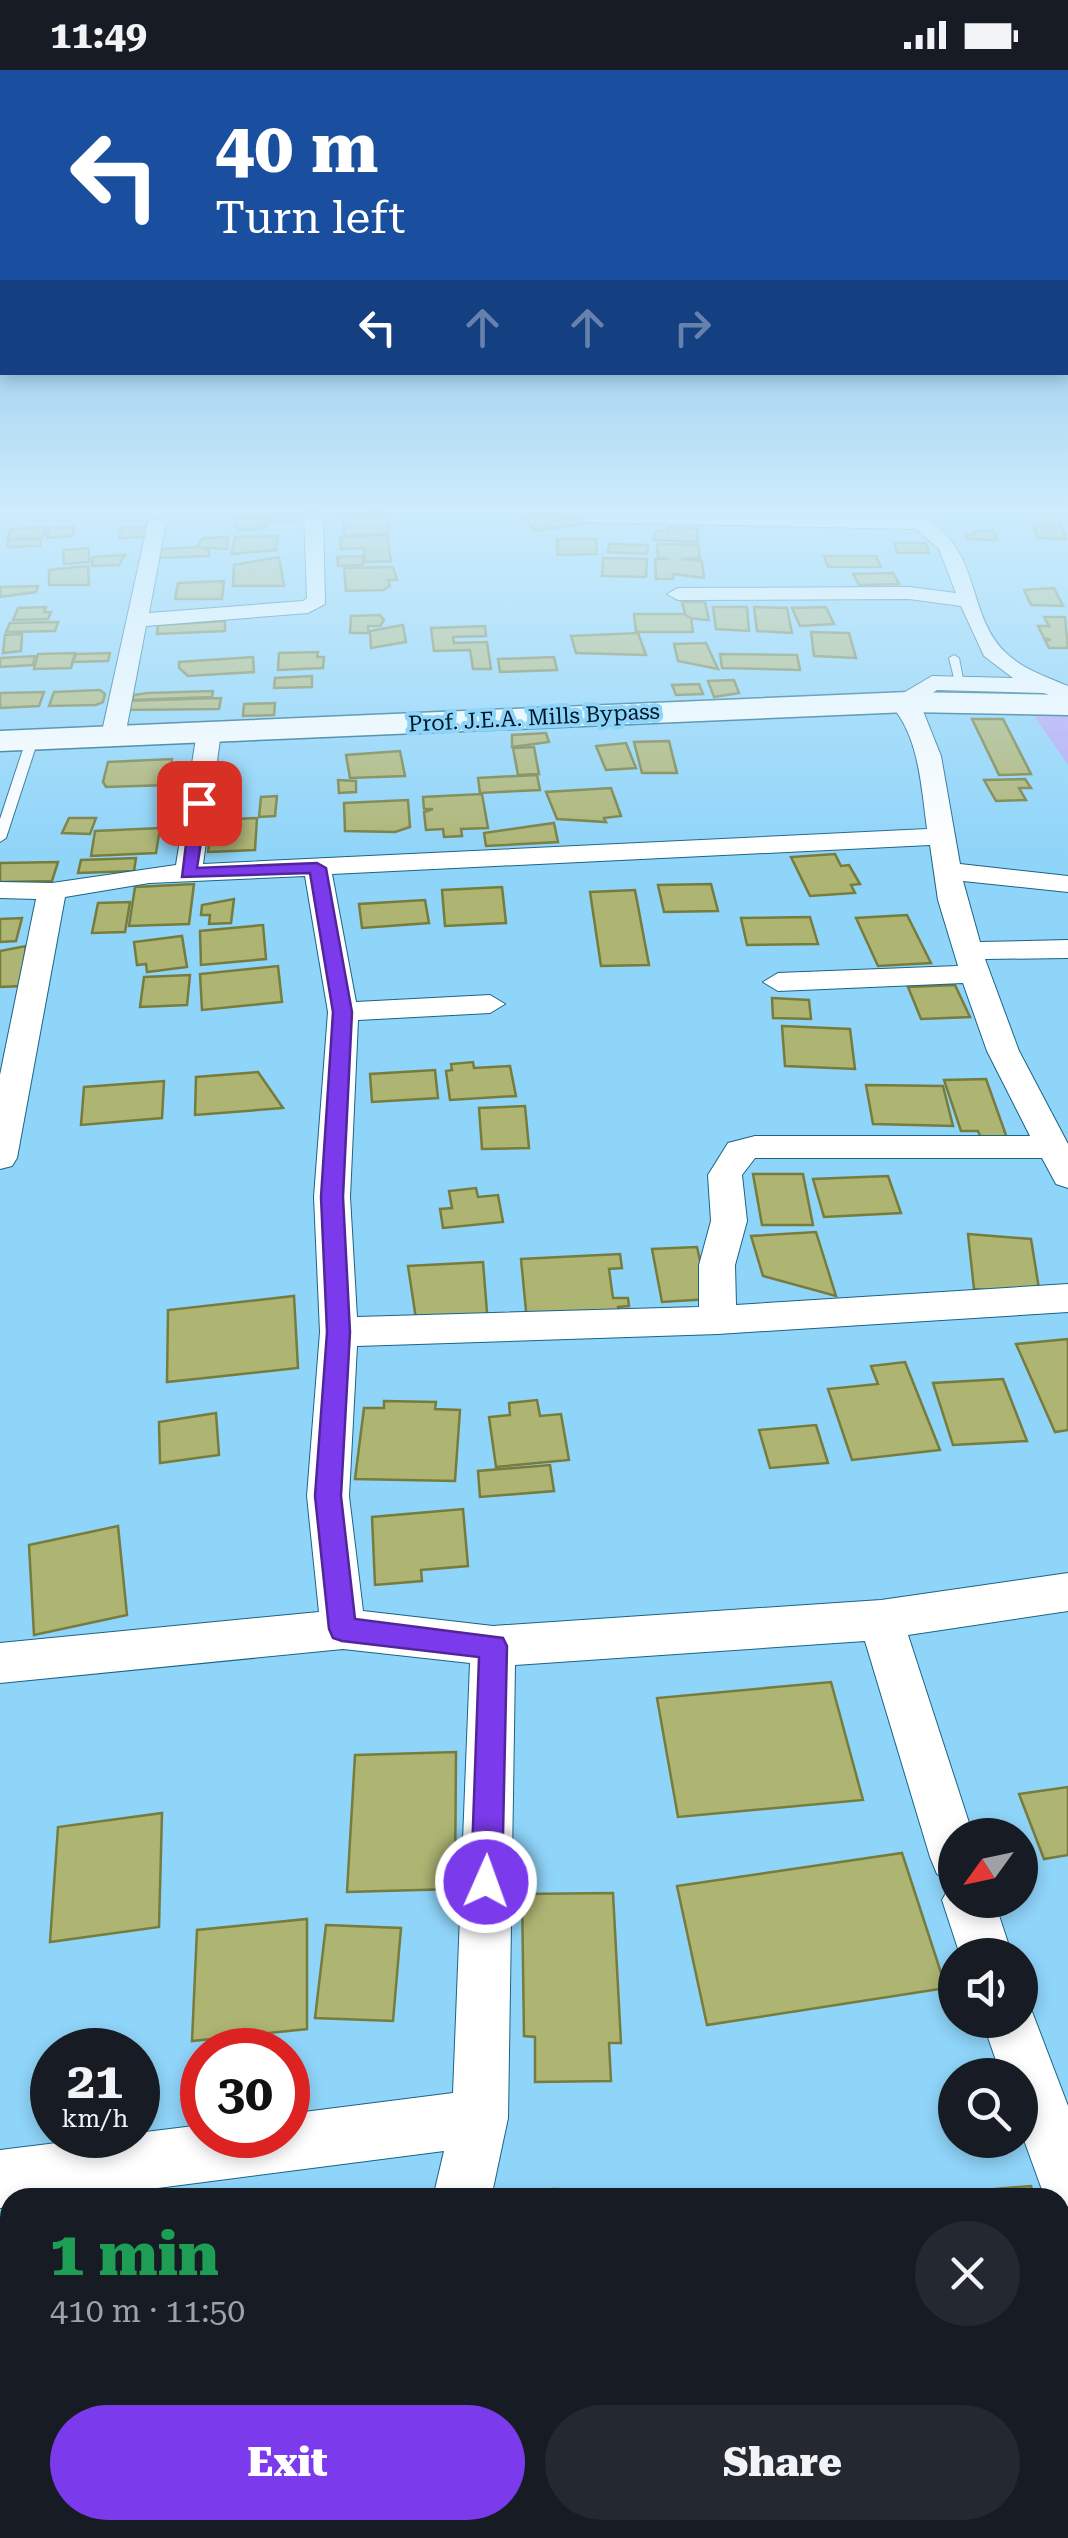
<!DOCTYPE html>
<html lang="en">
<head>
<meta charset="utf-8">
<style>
	:root { --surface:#171b24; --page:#242831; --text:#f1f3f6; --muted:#9ea1a6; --accent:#7c3aed }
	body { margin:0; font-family:"Roboto Serif",serif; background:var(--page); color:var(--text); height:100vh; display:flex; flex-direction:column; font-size:38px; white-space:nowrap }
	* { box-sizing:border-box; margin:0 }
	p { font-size:32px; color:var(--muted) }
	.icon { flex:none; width:55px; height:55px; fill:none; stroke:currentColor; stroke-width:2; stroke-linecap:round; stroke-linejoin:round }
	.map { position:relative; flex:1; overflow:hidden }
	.drawer { position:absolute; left:0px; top:2118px; width:1070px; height:352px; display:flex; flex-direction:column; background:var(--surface); border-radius:30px 30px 0 0; box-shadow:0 5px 15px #0003 }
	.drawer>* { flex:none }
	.guide { position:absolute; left:0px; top:0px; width:1070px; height:305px; box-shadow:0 5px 15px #0003; background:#1a4fa0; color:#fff; overflow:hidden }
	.needle { width:65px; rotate:237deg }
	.buttons { position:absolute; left:938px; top:1748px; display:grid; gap:20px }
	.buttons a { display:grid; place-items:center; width:100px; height:100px; border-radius:50%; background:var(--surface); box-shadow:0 5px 15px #0003; font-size:50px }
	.speed { position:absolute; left:30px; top:1958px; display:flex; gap:20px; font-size:50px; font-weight:700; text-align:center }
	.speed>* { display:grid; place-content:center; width:130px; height:130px; border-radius:50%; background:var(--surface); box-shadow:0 5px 15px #0003; line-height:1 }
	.speed small { font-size:25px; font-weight:400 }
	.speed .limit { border:15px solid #d22; background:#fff; color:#111 }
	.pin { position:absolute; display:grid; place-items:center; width:85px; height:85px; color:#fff; margin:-42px; border-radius:20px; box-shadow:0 5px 15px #0006 }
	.me { position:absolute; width:110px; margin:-55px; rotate:2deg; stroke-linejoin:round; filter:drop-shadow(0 0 8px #0008) }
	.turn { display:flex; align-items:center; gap:35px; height:210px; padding:0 50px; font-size:45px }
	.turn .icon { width:130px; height:130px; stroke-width:2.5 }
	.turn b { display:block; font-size:70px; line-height:85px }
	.lanes { display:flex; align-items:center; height:95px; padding:0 50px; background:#0003; justify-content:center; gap:50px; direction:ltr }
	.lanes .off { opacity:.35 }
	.round { display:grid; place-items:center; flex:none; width:105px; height:105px; border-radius:52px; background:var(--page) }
	.headline { display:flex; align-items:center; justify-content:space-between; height:170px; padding:0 50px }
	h1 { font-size:60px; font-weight:800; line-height:75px; color:#1e9e55 }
	.cta { display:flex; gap:20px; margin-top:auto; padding:20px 50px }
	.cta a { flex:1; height:115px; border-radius:60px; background:var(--accent); color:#fff; font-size:40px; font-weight:800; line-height:115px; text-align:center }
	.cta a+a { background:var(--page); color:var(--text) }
	.status { display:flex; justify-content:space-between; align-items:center; height:70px; padding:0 50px; background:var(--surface); direction:ltr }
	.status svg { height:28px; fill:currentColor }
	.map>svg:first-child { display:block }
	.green { fill:#b6a6f5 }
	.building { fill:#aeb472; stroke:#777c3c; stroke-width:2.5 }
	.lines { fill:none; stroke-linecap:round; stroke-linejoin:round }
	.lane-casing { stroke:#1a6485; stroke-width:2 }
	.street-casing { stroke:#1a6485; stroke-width:2 }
	.secondary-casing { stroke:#1a6485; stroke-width:3 }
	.lane { fill:#fff; fill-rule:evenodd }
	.street { fill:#fff; fill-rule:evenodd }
	.secondary { fill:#fff; fill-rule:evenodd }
	.route { fill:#7c3aed; stroke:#51269a; stroke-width:2.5 }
	.labels { text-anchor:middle; stroke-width:8; stroke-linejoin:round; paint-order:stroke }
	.far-street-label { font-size:22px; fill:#001826; stroke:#8fd4f9 }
</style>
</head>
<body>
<div class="status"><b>11:49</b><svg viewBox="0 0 49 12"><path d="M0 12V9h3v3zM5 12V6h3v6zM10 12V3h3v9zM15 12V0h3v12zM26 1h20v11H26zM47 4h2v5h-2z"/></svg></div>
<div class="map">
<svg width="1068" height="2468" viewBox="0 0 1068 2468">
	<rect width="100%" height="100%" fill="#8fd4f9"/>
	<path class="green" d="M1032,643L1068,644V695Z"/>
	<g class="building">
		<path d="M305,442L306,450L272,452L271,444Z"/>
		<path d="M386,442L389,464L345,466L343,443Z"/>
		<path d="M561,443L563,448L578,447L582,454L534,461L526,446Z"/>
		<path d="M266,446L267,456L261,459L238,460L234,454V447Z"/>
		<path d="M1033,454H1060L1066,469L1037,468Z"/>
		<path d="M147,456L146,467L119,468L120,458Z"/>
		<path d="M46,457L43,468L7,469L11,459Z"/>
		<path d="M75,457L72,466L47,468L49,458Z"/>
		<path d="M668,457L697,458L698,472L653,470L657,461H668Z"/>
		<path d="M973,461H994L997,470L967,469L965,464H974Z"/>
		<path d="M387,465L391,491L365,492L364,478L341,479L340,467Z"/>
		<path d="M278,466L276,480L231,484L235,467Z"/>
		<path d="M228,467L227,479L196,477L203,468Z"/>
		<path d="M41,469L40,476L7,477L9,470Z"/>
		<path d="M557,469H596L597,484L558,485Z"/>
		<path d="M894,473H926L929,483H897Z"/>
		<path d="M609,474L648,475L647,484L608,482Z"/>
		<path d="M657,474L698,475L700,488L681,489L702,491L704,508L673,504V509H656L655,489H669L658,487Z"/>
		<path d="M201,477L209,480V486L159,488L160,479Z"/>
		<path d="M88,478L90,492L64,494L63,480Z"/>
		<path d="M125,485L119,495L92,496L93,487Z"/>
		<path d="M362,486L363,495L338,496L337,487Z"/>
		<path d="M824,486H876L881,497H828Z"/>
		<path d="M279,487L284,516H233L234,495Z"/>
		<path d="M603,488L647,489L646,507L602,506Z"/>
		<path d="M88,496L89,515H49V500Z"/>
		<path d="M393,497L397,510H388L390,516L383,520L346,521L344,498Z"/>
		<path d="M893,503L899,514L859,515L853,504Z"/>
		<path d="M224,511L222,529H175L178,513Z"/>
		<path d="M38,516L36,522L0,527L1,517Z"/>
		<path d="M1054,518L1063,536L1031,535L1024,520Z"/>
		<path d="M682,532H705L709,550L686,548Z"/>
		<path d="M46,537L44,542H51L48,549L13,550L18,538Z"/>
		<path d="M713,537H747L749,561L716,559Z"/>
		<path d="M754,537L787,538L792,563L757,561Z"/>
		<path d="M826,537L834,554L800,556L792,538Z"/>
		<path d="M634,544H684L691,548L693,562H636Z"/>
		<path d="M351,546L380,545L384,550L380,556H368V563H350Z"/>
		<path d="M1044,547H1065L1068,578H1049L1045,570H1051L1044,568L1038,556H1049Z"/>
		<path d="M225,551V561L157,564L158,555Z"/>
		<path d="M58,552L55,561L6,562L10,553Z"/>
		<path d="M403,555L406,572L371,578L370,561Z"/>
		<path d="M485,556L486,566L453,567L454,573L487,572L491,599H473L470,580L434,581L431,558Z"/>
		<path d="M811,562L849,563L856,588L814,586Z"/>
		<path d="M638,563L646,585L576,583L571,566Z"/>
		<path d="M22,564L21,581L3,583L5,565Z"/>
		<path d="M706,573L718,599L678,591L674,574Z"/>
		<path d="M318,582L317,587H324L323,598L278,600L279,583Z"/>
		<path d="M75,583L71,598L34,599L38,584Z"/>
		<path d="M110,583L108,591L73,592L76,584Z"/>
		<path d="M720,584L797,585L800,600L722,598Z"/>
		<path d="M35,586L33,595L0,597V588Z"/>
		<path d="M253,587L254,602L188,606L179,598V592Z"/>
		<path d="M554,587L557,600L500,602L498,589Z"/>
		<path d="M312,606V617L274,618L275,608Z"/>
		<path d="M734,610L739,623L714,627L708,611Z"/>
		<path d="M699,614L703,624L676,625L672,615Z"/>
		<path d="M100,620L105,624L103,632L96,635L49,636L54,622Z"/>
		<path d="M213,621L212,627L132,630L134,625L148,623Z"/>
		<path d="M44,622L39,636L0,638V623Z"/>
		<path d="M221,628L219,639L120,640L122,631Z"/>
		<path d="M275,633L274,645L243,646L244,634Z"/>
		<path d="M972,649H1003L1031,704L999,705Z"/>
		<path d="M546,663L549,672L512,677V665Z"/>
		<path d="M669,671L677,703H642L634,672Z"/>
		<path d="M626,673L636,698L606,700L596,676Z"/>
		<path d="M534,677L539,704L518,705L513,678Z"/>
		<path d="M400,681L405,706L350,708L346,685Z"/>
		<path d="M172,689L168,715L106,717L103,712L108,692Z"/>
		<path d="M537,705L540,720L480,723L478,708Z"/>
		<path d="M1025,709L1031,718H1019L1026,730L996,731L984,710Z"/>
		<path d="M338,710L356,711V722L339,723Z"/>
		<path d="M611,718L621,746L604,748L606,752L557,749L546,722Z"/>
		<path d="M482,724L488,758L461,759L462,766L444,767L443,759L426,760L424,742L433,739H424L423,727Z"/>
		<path d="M277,726L275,746L259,747L261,727Z"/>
		<path d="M408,730L410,757L395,762L345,761L344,733Z"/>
		<path d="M69,748H96L90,764L62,763Z"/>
		<path d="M257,748L255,780L208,782L212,750Z"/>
		<path d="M554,753L558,772L486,776L484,763Z"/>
		<path d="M160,758L156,783L91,786L95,761Z"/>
		<path d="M835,784L841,796L849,795L860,814L851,815L855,823L810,826L791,787Z"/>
		<path d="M136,788L134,801L78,803L81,790Z"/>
		<path d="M58,792L52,811L0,812V793Z"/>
		<path d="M194,814L189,854L129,856L135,817Z"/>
		<path d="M711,814L718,841L664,842L658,815Z"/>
		<path d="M502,817L506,853L445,856L442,820Z"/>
		<path d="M635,820L649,895L601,896L590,822Z"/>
		<path d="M234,829L231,853L209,854L210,845H201L202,835Z"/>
		<path d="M425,830L429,853L362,858L359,834Z"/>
		<path d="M130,832L125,862L92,863L98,833Z"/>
		<path d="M907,845L931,893L878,896L856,848Z"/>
		<path d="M810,847L818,874L747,875L741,848Z"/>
		<path d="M22,848L16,871L0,872V849Z"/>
		<path d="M263,855L266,889L201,895L200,861Z"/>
		<path d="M182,866L187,897L147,902L146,894L137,895L134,872Z"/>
		<path d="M26,876L21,916L0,917V881Z"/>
		<path d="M278,896L282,932L202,940L200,904Z"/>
		<path d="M190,905L187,935L140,937L144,907Z"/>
		<path d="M955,915L970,947L921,949L908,917Z"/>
		<path d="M772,928L809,930L811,949L773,948Z"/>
		<path d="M782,956L850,959L855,999L785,996Z"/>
		<path d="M473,992L474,998L510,996L516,1026L450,1030L446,1001L452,1000L451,994Z"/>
		<path d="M435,1000L438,1028L372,1032L370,1004Z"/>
		<path d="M258,1002L283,1038L195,1045L196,1007Z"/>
		<path d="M986,1009L1007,1068H981L978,1061H961L944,1010Z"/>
		<path d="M164,1011L162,1048L81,1055L84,1017Z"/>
		<path d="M866,1015L943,1016L953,1056L873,1054Z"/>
		<path d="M525,1036L529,1078L482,1079L479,1038Z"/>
		<path d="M753,1104H803L813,1155H762Z"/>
		<path d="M888,1106L901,1143L824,1147L813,1109Z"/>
		<path d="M476,1118L478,1127L498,1125L503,1152L443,1158L440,1139L452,1138L449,1121Z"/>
		<path d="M816,1162L836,1226L763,1206L751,1166Z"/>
		<path d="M968,1164L1031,1169L1040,1225L974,1219Z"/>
		<path d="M697,1177L709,1229L662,1232L652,1179Z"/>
		<path d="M620,1184L622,1198L609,1199L613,1228H628L629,1236L618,1237L619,1246L527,1251L521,1189Z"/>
		<path d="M483,1192L488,1255L416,1249L408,1196Z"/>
		<path d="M294,1226L298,1298L167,1312L168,1240Z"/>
		<path d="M1068,1269V1360L1055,1362L1016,1274Z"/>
		<path d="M905,1292L940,1380L852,1390L828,1319L878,1314L871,1296Z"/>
		<path d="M1003,1309L1027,1371L953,1375L933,1313Z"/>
		<path d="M537,1330L540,1346L561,1344L569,1390L496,1397L489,1347L510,1345L509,1333Z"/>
		<path d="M384,1331L436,1332L435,1339L460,1340L455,1411L355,1409L364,1338H384Z"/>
		<path d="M216,1343L219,1385L160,1393L159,1352Z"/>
		<path d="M816,1355L828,1393L770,1398L759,1360Z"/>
		<path d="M550,1395L554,1421L480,1427L478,1401Z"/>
		<path d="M463,1439L468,1496L421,1500L422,1511L375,1515L372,1447Z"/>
		<path d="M118,1456L127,1545L34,1565L29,1475Z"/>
		<path d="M831,1612L863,1730L678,1747L657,1628Z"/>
		<path d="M456,1682L455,1819L347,1822L355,1685Z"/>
		<path d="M1068,1717V1785L1044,1789L1019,1724Z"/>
		<path d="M162,1743L159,1857L50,1872L58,1757Z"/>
		<path d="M902,1783L946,1918L707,1955L677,1816Z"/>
		<path d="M613,1823L621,1973H609L611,2011L535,2012V1967L524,1966L522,1824Z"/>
		<path d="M307,1849V1959L192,1971L197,1860Z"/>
		<path d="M326,1855L401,1858L393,1951L315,1948Z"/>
		<path d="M1031,2116L1034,2128H936L935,2124Z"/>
		<path d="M553,2119L652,2121V2128H553Z"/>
		<path d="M10,2203V2447L0,2452V2204Z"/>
		<path d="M1068,2323V2468H919L917,2460H1060V2324Z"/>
		<path d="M67,2460H139L138,2468H66Z"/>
		<path d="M505,2460H657L658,2466L505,2468Z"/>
	</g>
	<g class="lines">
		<g class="lane-casing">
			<g id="lane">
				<path d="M954,585L959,588L964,614L955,612L949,588Z"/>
				<path d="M32,667L38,670L6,768L0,772V749L26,670Z"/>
			</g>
		</g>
		<g class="street-casing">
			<g id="street">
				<path d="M304,442H323L325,534L308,543L146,556L125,666L122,671H104L101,666L149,448L166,452L149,543L303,531L307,528Z"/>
				<path d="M592,442L927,449C982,484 966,543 1005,582C1022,599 1047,607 1068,616V632L1044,623L937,620L919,631L941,686L960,794L1068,806V822L963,811L980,872L1068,870V888L985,889L1019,981L1068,1074V1118L1056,1114L1042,1088H755L742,1105L747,1151L735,1195L736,1235L1068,1214V1242L718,1264L357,1276L349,1426L363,1541L493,1556L881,1530L1068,1503V1541L908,1565L973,1765H955V1830H994L1012,1885H960L942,1830L953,1811L937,1804L930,1787L865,1571L515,1595L508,2048L491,2128H433L444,2081L81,2128H10V2137L0,2138V2080L202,2055V2065H288V2044L453,2023L470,1593L343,1579L0,1613V1573L319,1542L307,1426L320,1262L314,1127L328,942L305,806L149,813L65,827L17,1088L12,1096L0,1099V1005L36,829L0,828V812L52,813L176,795L197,662L209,655L221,662L203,794L927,759C921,715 919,663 888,632L932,606L1013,608L984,586L961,536L909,529L678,530L667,524L678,518L909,517L956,523L939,479L916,459L585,452L582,448ZM930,775L938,830L958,896L778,903L763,912L778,921L963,913L987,981L1030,1066H755L728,1073L708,1105L711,1151L699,1195V1237L357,1247L350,1127L358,950L490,943L505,934L490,925L356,932L332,804Z"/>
				<path d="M1020,1927L1028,1931L1068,2036V2143L1060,2140V2128H1045L1020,2059V2005H1001L982,1950H1020Z"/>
				<rect x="415" y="2460" width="66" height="8"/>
			</g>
		</g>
		<g class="secondary-casing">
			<path id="secondary" d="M908,622L1068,625V645L908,642L0,681V661Z"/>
		</g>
		<use href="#lane" class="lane"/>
		<use href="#street" class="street"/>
		<use href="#secondary" class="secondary"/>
	</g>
	<linearGradient id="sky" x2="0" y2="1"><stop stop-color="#5da7d9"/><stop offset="0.56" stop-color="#cdecfc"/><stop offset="1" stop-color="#cdecfc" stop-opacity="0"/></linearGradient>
	<rect width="1068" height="787" fill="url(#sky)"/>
	<path class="route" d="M199,728L207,733L197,798L317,793L326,798L352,942L343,1127L350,1262L341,1426L355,1549L503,1568L507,1576L502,1812L497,1823L486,1828L476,1823L471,1812L479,1587L342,1571L333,1568L329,1559L315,1426L327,1262L321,1127L333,942L310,803L182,807L191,733Z"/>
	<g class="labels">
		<g class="far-street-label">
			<text transform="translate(534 647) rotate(-3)" y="8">Prof. J.E.A. Mills Bypass</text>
		</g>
	</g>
</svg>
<div class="buttons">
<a><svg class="needle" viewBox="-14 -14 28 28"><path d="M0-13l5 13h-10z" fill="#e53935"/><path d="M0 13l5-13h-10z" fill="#9ea1a6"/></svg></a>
<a><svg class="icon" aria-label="sound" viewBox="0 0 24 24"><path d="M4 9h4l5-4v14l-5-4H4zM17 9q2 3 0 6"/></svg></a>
<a><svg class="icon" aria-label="search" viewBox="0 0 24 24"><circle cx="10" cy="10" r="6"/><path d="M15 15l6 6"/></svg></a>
</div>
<div class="speed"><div>21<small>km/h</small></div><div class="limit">30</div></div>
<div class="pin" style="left:199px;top:733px;background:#d93025"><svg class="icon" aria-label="arrive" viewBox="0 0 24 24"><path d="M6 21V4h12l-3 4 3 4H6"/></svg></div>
<svg class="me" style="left:486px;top:1812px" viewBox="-20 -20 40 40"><circle r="17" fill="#7c3aed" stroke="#fff" stroke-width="3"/><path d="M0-11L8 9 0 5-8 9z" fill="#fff"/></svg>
<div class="guide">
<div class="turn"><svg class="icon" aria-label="left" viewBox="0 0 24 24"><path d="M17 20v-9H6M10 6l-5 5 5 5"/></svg><div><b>40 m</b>Turn left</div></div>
<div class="lanes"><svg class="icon" aria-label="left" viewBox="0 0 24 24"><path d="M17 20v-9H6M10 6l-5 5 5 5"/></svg><svg class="icon off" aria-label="ahead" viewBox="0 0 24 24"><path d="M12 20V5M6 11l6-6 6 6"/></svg><svg class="icon off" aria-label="ahead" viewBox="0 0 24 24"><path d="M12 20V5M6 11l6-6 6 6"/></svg><svg class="icon off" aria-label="right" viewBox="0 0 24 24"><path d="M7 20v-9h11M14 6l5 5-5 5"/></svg></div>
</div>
<section class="drawer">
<div class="headline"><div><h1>1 min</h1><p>410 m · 11:50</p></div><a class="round"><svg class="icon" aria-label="close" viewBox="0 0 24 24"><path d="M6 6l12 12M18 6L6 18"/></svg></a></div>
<div class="cta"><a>Exit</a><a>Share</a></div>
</section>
</div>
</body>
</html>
